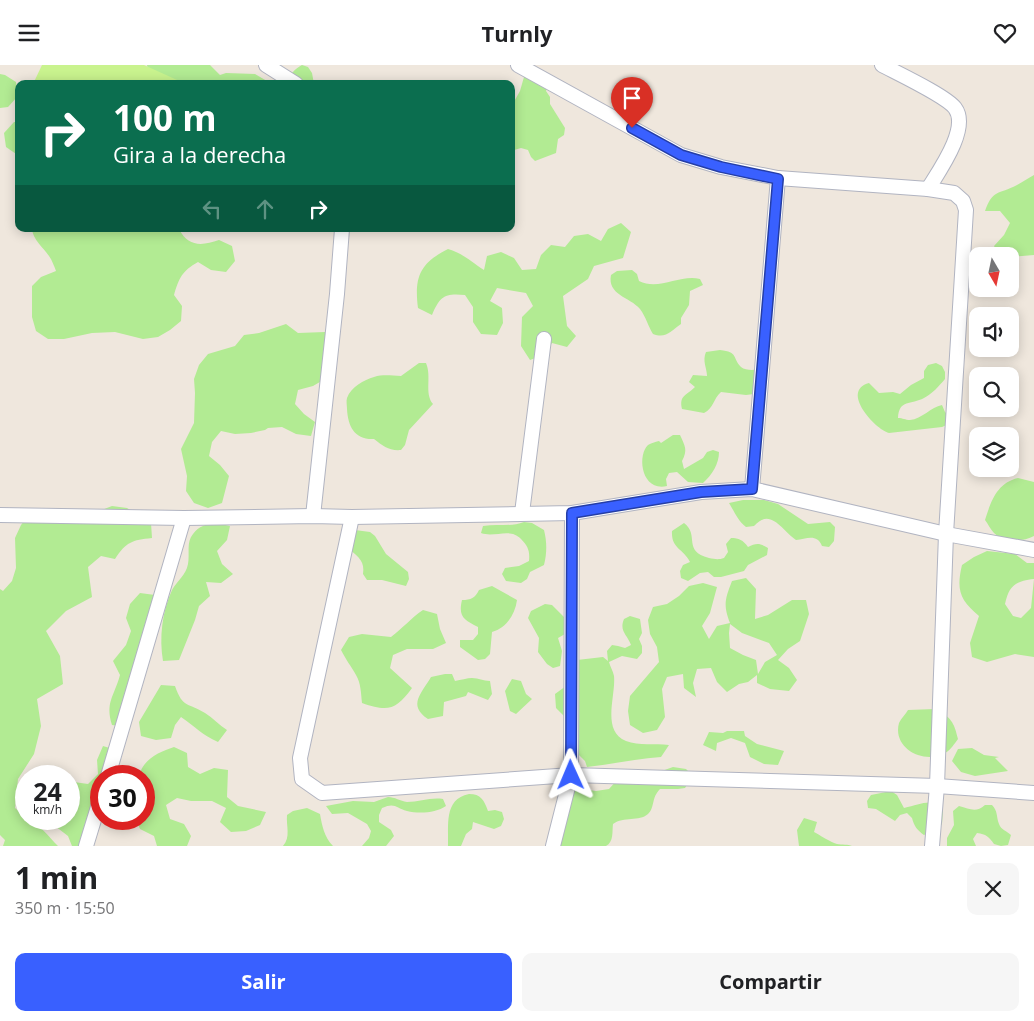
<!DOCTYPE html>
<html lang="es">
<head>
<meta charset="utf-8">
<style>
	:root { --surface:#fff; --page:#f6f6f6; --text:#202124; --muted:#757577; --accent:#3960ff }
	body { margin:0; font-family:"Open Sans",sans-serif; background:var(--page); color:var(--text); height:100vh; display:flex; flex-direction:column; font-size:19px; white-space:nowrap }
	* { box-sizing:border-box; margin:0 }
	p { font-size:16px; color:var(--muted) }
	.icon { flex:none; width:28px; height:28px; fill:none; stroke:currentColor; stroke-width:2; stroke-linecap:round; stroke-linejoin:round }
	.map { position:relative; height:781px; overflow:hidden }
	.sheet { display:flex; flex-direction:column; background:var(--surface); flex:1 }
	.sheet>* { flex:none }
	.hud { position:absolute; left:15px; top:15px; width:500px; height:152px; border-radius:10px; box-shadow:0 2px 12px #0003; background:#0b6e4f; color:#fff; overflow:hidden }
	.needle { width:32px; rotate:171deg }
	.fabs { position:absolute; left:969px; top:182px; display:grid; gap:10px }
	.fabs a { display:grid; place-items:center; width:50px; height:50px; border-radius:10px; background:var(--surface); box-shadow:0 2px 12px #0003; font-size:25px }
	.speed { position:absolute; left:15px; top:700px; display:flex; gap:10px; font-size:25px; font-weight:700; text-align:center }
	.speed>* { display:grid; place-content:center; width:65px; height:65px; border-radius:50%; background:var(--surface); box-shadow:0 2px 12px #0003; line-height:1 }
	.speed small { font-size:12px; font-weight:400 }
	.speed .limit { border:8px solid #d22; background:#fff; color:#111 }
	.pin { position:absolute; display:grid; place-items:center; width:42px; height:42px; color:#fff; margin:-51px -21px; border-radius:50% 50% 50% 0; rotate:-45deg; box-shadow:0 0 5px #0007 }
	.pin .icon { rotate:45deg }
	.me { position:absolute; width:55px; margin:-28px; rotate:359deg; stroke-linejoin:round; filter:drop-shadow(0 0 4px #0008) }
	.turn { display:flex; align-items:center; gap:18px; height:105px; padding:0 15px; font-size:22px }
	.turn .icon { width:65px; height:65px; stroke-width:2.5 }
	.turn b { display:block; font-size:35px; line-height:42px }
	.lanes { display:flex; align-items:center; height:48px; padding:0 15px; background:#0003; justify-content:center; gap:25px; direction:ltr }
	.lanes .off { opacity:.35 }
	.round { display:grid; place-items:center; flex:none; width:52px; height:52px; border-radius:10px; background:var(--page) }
	.headline { display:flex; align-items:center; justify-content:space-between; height:85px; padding:0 15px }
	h1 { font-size:30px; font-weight:700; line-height:38px }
	.cta { display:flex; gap:10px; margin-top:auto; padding:10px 15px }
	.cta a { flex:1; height:58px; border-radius:10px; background:var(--accent); color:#fff; font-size:20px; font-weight:700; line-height:58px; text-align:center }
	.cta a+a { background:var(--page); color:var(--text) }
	header { display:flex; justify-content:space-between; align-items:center; height:65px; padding:0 15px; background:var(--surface); font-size:22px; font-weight:700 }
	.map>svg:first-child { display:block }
	.green { fill:#b2eb93; fill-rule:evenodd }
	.pitch { fill:#c9f38e }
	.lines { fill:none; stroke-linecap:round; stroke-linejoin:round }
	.street-casing { stroke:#b1b4c1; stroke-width:16 }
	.street { stroke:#fff; stroke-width:14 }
	.route-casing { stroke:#253ea6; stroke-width:12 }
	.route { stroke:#3960ff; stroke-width:9 }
</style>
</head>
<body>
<header><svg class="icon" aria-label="menu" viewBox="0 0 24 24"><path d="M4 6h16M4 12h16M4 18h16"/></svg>Turnly<svg class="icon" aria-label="heart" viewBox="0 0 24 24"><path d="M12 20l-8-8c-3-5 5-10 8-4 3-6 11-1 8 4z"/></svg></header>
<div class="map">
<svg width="1034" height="781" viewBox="0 0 1034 781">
	<rect width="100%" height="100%" fill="#efe7dd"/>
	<g class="green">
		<path d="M147,0H210L220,10L226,8L255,9L272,19H163L148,5Z"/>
		<path d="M302,0L308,2L312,8L314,19H275C290,16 290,6 302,0Z"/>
		<path d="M0,9L5,10L16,17L18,31L8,42L0,43Z"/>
		<path d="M531,10L548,19L546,26L550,32V39L565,63L564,70L558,74L556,88L535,96L531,92L528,85L521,83L511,86V42L520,26L524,12Z"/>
		<path d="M14,57H19V91L6,82L4,68Z"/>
		<path d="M1034,110V190L1010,192L1000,191L994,181L1004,170L1010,158L1000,146H985C993,124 998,130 1017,120C1023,117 1028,113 1034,110Z"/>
		<path d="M621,158L631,167L623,193L594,201L588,214L563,231L567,261L576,271L567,282L552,278L544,290L530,295L521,281L522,252L533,241L526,228L497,223L490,236L502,243L503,258L497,270L481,269L473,257V242L465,230C445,228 440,231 432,250L418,243C414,212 420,198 448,184C464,189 470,196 484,205L487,191L501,187L514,193L522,205L536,204L541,190L551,180L565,182L574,171L588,169L601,176L608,164Z"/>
		<path d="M32,164H179C188,182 202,181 219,175L232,181L235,196L226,207L211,205L198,197C182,206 179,213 174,230L182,241L181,256L170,265L158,272L143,274L115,267L92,268L64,274H48L36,266L32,252V221L41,212L56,206C54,201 52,195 49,191C43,182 33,175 32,164Z"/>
		<path d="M632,205L637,209L639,216C659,226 680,209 700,214L703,220L690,226L689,240L681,253V259C671,266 666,274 653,269C648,261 646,252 640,244C630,232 607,230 611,210L617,206Z"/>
		<path d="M286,259L298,268L325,267L337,274L325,314L313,321L298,325L295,339L304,349L315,357L311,371L296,369L282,362L268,363L265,365L251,368L235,369L221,366L212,377L209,391L220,400L229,411L222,438L208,443L194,438L186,426L187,411L181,384L194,358L195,328L194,314L199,300L208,289L235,281L244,270L259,268Z"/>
		<path d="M720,285C739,287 732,293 741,302C746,306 755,305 761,304L754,329L746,330L721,327C713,334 714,343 704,348L682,344C679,330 686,331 695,322L689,317L693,310L707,311C707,303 702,296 706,287Z"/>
		<path d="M419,298H426C432,312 424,328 433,339L409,365L405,380L401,385C389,386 383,381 374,374C355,375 348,362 347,344C347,341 346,336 347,333C351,322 364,315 374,312C384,309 392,311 401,311Z"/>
		<path d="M936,298L942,301L945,307V314C939,321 932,329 924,333C911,340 899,334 898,353C903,353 905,355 910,355C922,354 931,342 942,340L945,347L950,352L949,359L942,362L889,368C875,364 840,326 869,318L879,328L893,327L900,329L911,320L924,313V306L928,300Z"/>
		<path d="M673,370H680C685,381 688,385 682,396L684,404L703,393L707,387L713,385L719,387C719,399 712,410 703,418L688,417L677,407L669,408L666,414L667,421C641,427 637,390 648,380C651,378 655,377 659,376L661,378Z"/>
		<path d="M1018,413L1034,417V471C1023,477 1004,478 994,468C991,465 988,459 985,455C991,436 997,418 1018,413Z"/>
		<path d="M743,435H764L778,439L808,459L830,457L835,462L834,476L829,482L822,481C817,468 806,474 796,475C782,466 771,442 754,461L746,462C738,456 734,446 729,438Z"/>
		<path d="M112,441L127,443L151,458L152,473C132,475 126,477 115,494L101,491L88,502L92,532L66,546L46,566L60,591L63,619L37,634L41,661L34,689L18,714L15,743L26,752V754C38,757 49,772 58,781H3L5,775L0,770V524L3,526L12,516L16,503L15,473L21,460L30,449L99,446Z"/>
		<path d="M524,457L532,458L544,465C547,477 547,488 544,500L530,507L527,514L521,518L506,516L502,509L505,503L519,501L529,496C530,486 528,481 521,474C510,462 495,473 481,468L483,461C497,459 511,462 524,457Z"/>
		<path d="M216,458L230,461L227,475L217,486L222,499L233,509L221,518L206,517L210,531L199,541L195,555L179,595L163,596C159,573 162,547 172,525C177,516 186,510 188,499C190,489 186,477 193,469C199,461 206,459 216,458Z"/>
		<path d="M684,458C700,470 682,486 709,493C715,494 718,495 724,493L728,487L726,479L731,473C739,473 743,475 748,482C756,478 760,478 768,483L767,490L748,500L744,506L721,512H714L708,507L700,508L688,516L681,513L680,506L683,500L690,497C683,483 671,484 672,466Z"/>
		<path d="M355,465L370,467L375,471L386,489L408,507L409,514L406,521L382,515H367L363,509C365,497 359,492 350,485Z"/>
		<path d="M987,486L1015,489L1027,498H1034V592L1015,589L987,597L972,592L970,578L979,551C960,535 956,525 962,500L974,492ZM1034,514L1031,543L1021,553L1013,551L1005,539C1009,521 1015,516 1034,514Z"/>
		<path d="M746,513L756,524L755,554L768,550L792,535H806L809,549L800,576L788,584L778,595L789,603L797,615L789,626L770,624L757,618V610L748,617L739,619L727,627L717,617L711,603L697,604L693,618L696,632L684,623L683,609L667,612L662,624L665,652L657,665L643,668L630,660L628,646L630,631L659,597L657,582L650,569L648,555L653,542L667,539L679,531L689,521L703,518L717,522L710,548L702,561L709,574L717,561L730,558C723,540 725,534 732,516ZM730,559L742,568L769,578L777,590L765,597L758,609L756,595L743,590L730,583L729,568Z"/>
		<path d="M492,521L517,535C515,550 506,563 492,567L490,589L485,594L478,595L460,582V575H473L478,569V562C464,555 458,552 462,535C471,535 475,533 479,525Z"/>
		<path d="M140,528L155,530L139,590L132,604V618L127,662L112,660C105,637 114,632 120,610L113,596L126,580L131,566L126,553L130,539Z"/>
		<path d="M545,539L552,540L567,555L565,569L558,573L562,586L560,601L553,603L547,599L538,587L539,573L528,553L531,546Z"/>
		<path d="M423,545L437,549L440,564L446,578L433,584H407L393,590L390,603L412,623C396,645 388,647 362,638C361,629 361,618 356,610C351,601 346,595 341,585L349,572L362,569L391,572C403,563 411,553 423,545Z"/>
		<path d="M630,551L640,554L642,568L639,574L642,581V588L637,594L622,591L609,597C610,601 613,606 614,611C616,631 601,666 626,676C639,681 655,678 669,680L661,692C636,694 612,699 587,702L585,696L574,685L567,654L556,643L555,629L566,621L577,595L603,592L608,596L607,586L612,580L618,581L625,583L631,580C627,569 619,566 624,554Z"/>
		<path d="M445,609H452L455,616C461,615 467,613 472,613C479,613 483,616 490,616L492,629L488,635L468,627L466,631L444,637L443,651L428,654C407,640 422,628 431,612Z"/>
		<path d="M512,614L521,616L526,629L532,634L516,649L510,646L505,626Z"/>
		<path d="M161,620L175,621C183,644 188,637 205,648C213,653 219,660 227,665L218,677C202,670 196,662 181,652L175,660L171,673L156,675L141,671L139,657Z"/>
		<path d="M935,644C951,652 954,657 958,674C954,679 951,685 945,688C924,700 892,683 899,658C901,653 906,649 908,645Z"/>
		<path d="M727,666H744L745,671L757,679L784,686L778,700L764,699L750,692L745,678L731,673L717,678L716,686L703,680L709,667L723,668Z"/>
		<path d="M103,681L116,685L109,711H101V754L90,781H72L68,771L55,761L56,754H69V745L76,731L74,717L88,719L98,709L97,695Z"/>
		<path d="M174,682L187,688L188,702L200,709L214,703L228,705L227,732L238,741L266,747L260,760L246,766L231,767L220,757L226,743L212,736H191L177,733L166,740L170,754L184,759L191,771L187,781H157L154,771L140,764L136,754H144V711H139C143,694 159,687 174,682Z"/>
		<path d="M972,683L984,690L999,692L995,693L1008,706L975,711L961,707L952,696L958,684Z"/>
		<path d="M673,702L686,704L691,709L689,717L685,723L678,724H660C651,733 655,743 648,749C639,757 624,751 613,759C612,766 614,777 606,781H546L569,728L582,724L596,726L609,724L619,713L659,707Z"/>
		<path d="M891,726L897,730L904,743C918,740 926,735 939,739L943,745L942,759L937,764L924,770C917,765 914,761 912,753L907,748L900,750L895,756L876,744L868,743L867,736L871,730Z"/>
		<path d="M469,729C481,729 484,735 488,746L495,745L502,747L504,754L501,761L494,764L473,757L472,764L466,769L461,781H448C449,762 443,734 469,729Z"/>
		<path d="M388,732C395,732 400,736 407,737C419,737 431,732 443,734L446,741C436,748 419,749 407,746C396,743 395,737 382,743L379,750V757L391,765L394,771L386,781H362L369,773L371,766L367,759L348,748L332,749L326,741L353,736L374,737Z"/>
		<path d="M985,740H992C998,746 996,751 999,759C1001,765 1007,766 1011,770L1008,780L1001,781L994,779C989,772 986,769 977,768L973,774L976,781H947V773L954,760L953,746L959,741C970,744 976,748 985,740Z"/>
		<path d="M307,743L320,749C322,760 324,772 333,781H283C291,772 286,761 287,750L293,746Z"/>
		<path d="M804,753L817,757L814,767C818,769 832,778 837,779C842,780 848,779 852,781H799L797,765Z"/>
	</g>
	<path class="pitch" d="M42,0H144L186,19H33Z"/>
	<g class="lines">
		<g class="street-casing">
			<g id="street">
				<path d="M266,0L296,19"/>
				<path d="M518,0L681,90L721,102L778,113L928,124L954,128L963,136L966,145L946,469L937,721L932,781"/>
				<path d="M882,0C897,8 946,31 955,43C970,63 939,106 928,124"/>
				<path d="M752,424L778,113"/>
				<path d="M522,448L544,274"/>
				<path d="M0,450L184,453L313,451L352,452L572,448L701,427L752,424L946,469L1034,485"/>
				<path d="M313,451L337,229L342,164"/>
				<path d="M352,452L300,693L302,714L322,728L571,710L572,448"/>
				<path d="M108,711L184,453"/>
				<path d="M86,781L101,732"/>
				<path d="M553,781L571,710L937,721L1034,728"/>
			</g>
		</g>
		<use href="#street" class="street"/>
	</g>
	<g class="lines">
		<g class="route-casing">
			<path id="route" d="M571,710L572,448L701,427L752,424L778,114L721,102L681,90L632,63"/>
		</g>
		<use href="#route" class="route"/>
	</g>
</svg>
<div class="fabs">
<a><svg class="needle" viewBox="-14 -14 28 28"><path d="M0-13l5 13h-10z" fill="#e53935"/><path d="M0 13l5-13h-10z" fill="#757577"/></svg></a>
<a><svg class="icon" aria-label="sound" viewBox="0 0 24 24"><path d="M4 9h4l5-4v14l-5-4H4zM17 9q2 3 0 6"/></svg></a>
<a><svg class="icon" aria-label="search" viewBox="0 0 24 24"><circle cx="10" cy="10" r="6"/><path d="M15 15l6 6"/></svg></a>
<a><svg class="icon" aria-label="layers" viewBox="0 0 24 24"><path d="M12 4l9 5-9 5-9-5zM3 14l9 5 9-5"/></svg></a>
</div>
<div class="speed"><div>24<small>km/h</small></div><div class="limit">30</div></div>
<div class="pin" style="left:632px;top:63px;background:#d93025"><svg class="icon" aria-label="arrive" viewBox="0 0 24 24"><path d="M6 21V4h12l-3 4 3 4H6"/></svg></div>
<svg class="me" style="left:571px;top:710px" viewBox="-20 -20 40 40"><path d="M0-17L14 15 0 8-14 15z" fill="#3960ff" stroke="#fff" stroke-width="4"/></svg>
<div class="hud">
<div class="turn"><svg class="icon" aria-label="right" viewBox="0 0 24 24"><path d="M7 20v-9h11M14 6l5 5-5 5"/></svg><div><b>100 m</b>Gira a la derecha</div></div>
<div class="lanes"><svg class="icon off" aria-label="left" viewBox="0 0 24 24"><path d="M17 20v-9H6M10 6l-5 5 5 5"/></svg><svg class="icon off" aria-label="ahead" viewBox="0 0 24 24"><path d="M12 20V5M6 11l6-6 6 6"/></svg><svg class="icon" aria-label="right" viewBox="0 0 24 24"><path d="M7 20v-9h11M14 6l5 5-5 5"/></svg></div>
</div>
</div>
<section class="sheet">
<div class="headline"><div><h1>1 min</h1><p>350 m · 15:50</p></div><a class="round"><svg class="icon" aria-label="close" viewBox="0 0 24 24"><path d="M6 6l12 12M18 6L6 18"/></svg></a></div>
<div class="cta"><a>Salir</a><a>Compartir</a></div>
</section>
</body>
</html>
